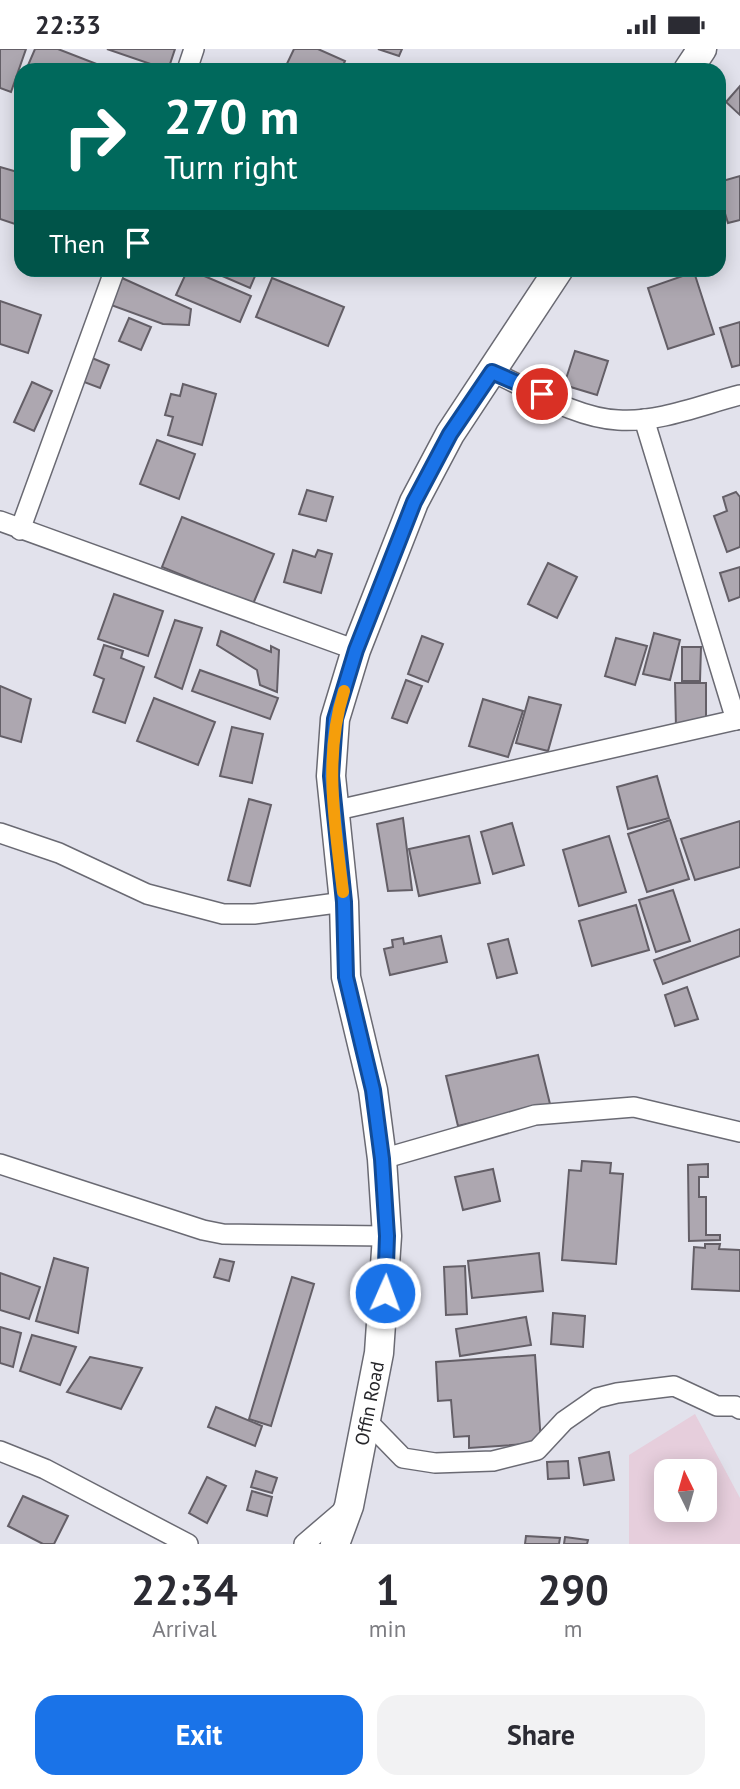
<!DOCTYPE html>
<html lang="en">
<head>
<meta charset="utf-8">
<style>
	:root { --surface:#fff; --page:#f2f2f3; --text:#2b2b33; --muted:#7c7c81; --accent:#1a73e8 }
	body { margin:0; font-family:"PT Sans",sans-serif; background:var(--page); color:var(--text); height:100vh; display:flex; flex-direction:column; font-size:26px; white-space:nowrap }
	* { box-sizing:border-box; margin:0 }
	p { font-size:23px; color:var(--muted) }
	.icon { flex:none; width:38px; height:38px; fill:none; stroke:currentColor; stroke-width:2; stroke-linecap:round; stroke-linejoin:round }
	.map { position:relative; height:1495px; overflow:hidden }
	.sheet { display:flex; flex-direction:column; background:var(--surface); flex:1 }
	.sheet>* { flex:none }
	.hud { position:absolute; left:14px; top:14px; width:712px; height:214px; border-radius:21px; box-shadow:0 4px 18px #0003; background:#00695c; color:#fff; overflow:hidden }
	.needle { width:46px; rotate:355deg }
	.buttons { position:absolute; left:654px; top:1410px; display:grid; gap:14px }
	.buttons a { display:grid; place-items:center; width:63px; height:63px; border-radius:14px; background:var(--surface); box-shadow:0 4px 18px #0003; font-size:35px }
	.pin { position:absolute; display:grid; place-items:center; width:60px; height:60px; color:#fff; margin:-30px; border:4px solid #fff; border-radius:50%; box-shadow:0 2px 7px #0007 }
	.me { position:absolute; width:77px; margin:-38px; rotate:2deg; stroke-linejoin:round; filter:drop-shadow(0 0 5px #0008) }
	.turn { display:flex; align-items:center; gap:24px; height:147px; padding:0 35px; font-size:32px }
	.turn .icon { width:91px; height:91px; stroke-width:2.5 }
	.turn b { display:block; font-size:49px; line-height:60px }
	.then { display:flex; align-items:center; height:66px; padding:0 35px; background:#0003; gap:14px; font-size:26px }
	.eta { display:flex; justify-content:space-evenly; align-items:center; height:119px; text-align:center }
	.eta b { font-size:42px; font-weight:800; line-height:49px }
	.primary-button { display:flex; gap:14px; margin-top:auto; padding:14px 35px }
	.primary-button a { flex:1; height:80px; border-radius:21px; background:var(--accent); color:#fff; font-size:28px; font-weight:800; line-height:80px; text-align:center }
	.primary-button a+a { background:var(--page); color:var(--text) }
	.status { display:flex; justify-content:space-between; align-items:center; height:49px; padding:0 35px; background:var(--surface); direction:ltr }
	.status svg { height:19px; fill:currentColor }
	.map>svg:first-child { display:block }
	.green { fill:#e6cedc; fill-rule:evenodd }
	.building { fill:#ada7b0; stroke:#645f67; stroke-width:2 }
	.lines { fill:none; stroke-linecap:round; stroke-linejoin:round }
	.street-casing { stroke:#6a6a73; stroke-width:22 }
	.secondary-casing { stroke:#6a6a73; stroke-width:31 }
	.street { stroke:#fff; stroke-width:19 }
	.secondary { stroke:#fff; stroke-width:28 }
	.route-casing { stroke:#114b97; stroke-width:18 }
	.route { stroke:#1a73e8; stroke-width:12 }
	.slow { stroke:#f59e0b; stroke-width:12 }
	.labels { text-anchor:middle; stroke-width:7; stroke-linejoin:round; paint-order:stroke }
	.street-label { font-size:19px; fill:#26262a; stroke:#fff }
</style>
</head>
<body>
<div class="status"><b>22:33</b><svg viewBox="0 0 49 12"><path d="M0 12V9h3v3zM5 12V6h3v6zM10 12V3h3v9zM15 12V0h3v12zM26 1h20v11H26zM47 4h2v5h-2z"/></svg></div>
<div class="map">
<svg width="740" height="1495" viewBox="0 0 740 1495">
	<rect width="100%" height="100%" fill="#e2e2ec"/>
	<path class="green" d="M695,1365L740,1449V1495H629V1406ZM667,1423H705V1461H667Z"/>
	<g class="building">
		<path d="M0,0H26L11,43L0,39Z"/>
		<path d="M35,0H58L112,21H26Z"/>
		<path d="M107,0H175L168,21Z"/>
		<path d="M294,0H318L345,12L341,21H284Z"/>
		<path d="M378,0H402L399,7Z"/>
		<path d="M740,37V66L726,53Z"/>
		<path d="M0,118L21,124V165L18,176L0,170Z"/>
		<path d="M740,127V171L728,174L719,145V133Z"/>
		<path d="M188,220L251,247L240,273L176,246Z"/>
		<path d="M206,220H258L250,239Z"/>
		<path d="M694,223L714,285L668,300L648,239Z"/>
		<path d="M122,229L191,260L189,276L163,275L111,256Z"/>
		<path d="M272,229L344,258L328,297L256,268Z"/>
		<path d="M0,252L41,266L28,304L0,295Z"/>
		<path d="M129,269L151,278L141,301L119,292Z"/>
		<path d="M740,273V316L732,318L720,279Z"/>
		<path d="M575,302L608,312L597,346L564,336Z"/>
		<path d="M92,309L109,316L100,339L84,333Z"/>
		<path d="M32,333L52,342L34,382L14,373Z"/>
		<path d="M183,335L216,345L202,396L168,386L173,368L165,366L171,345L180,347Z"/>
		<path d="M157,391L195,405L179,450L140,435Z"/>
		<path d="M307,441L333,448L326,472L299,465Z"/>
		<path d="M736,443L740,448V498L727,503L714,467L727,462L723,448Z"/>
		<path d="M182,468L274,505L253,555L162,518Z"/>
		<path d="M293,501L315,508L318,501L332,505L321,544L284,533Z"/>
		<path d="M548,514L577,528L557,569L528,555Z"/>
		<path d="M740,518V548L729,552L720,524Z"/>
		<path d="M114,545L163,562L148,607L98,590Z"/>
		<path d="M175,571L202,579L182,640L155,628Z"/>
		<path d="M221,582L271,603V597L279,601L277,643L260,636L257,621L217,596Z"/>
		<path d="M654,584L680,591L670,631L643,625Z"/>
		<path d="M422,587L443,595L428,633L408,625Z"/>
		<path d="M616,589L647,597L635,636L605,627Z"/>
		<path d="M104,596L123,602L121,609L144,618L125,674L93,663L104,630L94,626Z"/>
		<path d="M682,598H701L700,632H682Z"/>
		<path d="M200,621L278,649L270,670L192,642Z"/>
		<path d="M406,631L422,637L407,674L392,669Z"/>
		<path d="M675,634H706V678H676Z"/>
		<path d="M0,637L31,650L21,693L0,687Z"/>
		<path d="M529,648L561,656L548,702L516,694Z"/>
		<path d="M154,649L215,673L198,716L137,692Z"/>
		<path d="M483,650L523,662L508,708L469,697Z"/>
		<path d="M232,678L263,685L252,734L220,727Z"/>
		<path d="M657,727L669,769L628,780L617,738Z"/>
		<path d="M249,750L271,756L250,837L228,831Z"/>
		<path d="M403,769L412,841L388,842L377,775Z"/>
		<path d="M670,771L689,830L647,843L628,785Z"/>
		<path d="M740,772V818L695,831L681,790Z"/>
		<path d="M512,774L524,816L493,825L481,783Z"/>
		<path d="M469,787L480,834L419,847L409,800Z"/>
		<path d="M609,787L626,843L579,857L563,801Z"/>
		<path d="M673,841L690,892L656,903L639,851Z"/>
		<path d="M636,856L649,901L592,917L579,872Z"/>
		<path d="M740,880V907L663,935L654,911Z"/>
		<path d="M441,887L447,913L390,926L384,900L393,898L392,891L403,889L404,895Z"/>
		<path d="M508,890L517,924L497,929L488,895Z"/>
		<path d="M687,938L698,970L675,977L665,946Z"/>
		<path d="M538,1006L550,1055L458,1077L446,1027Z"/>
		<path d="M582,1112L611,1114L610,1124L623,1125L616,1215L562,1211L569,1121L581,1122Z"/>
		<path d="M708,1115V1128H699V1148H706V1186H720V1191L689,1192L688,1116Z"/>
		<path d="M493,1120L500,1152L463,1161L455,1128Z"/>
		<path d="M705,1195H720L719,1200L740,1201V1242L692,1240L694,1198L705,1199Z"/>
		<path d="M539,1204L543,1242L472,1249L468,1212Z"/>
		<path d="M54,1209L88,1219L78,1284L36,1272Z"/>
		<path d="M220,1210L234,1213L229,1232L214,1228Z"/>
		<path d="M465,1217L467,1265L446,1266L444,1218Z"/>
		<path d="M0,1224L40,1238L29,1270L0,1261Z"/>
		<path d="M292,1228L314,1235L271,1377L249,1370Z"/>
		<path d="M553,1264L585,1267L583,1298L551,1295Z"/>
		<path d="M526,1268L531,1296L460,1307L456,1280Z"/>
		<path d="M0,1278L21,1284L13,1318L0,1314Z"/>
		<path d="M32,1286L76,1298L60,1336L20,1322Z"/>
		<path d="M535,1306L541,1394L469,1399V1387L454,1388L451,1351L438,1352L436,1313Z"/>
		<path d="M90,1308L142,1319L121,1360L67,1343Z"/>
		<path d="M216,1358L262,1377L255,1397L208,1378Z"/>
		<path d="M609,1403L614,1431L584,1436L579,1409Z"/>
		<path d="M568,1412L569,1429L548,1430L547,1413Z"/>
		<path d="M256,1422L277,1429L272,1444L251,1438Z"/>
		<path d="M207,1428L226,1437L207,1474L189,1464Z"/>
		<path d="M252,1442L272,1448L267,1467L247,1461Z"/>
		<path d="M23,1447L68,1467L54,1495H43L8,1477Z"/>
		<path d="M526,1487L560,1489L559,1495H525Z"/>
		<path d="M565,1488L588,1491L587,1495H564Z"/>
	</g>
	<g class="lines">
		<g class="street-casing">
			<g id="street">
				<path d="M187,21L194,0"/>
				<path d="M492,323C531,340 575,369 618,371C658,374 701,356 740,346"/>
				<path d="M644,370L736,671"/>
				<path d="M0,472L356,601"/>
				<path d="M20,481L115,220"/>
				<path d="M333,762L740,670"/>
				<path d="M0,784L59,804L147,845L223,865H254L344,853"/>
				<path d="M382,1110L535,1066L634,1058L740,1083"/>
				<path d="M0,1115L203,1181L223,1185L387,1187"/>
				<path d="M366,1371L403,1409L435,1414L493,1412L537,1401L564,1372L597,1349L617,1344L674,1337L717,1357H735L740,1360"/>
				<path d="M0,1402L45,1420L188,1495"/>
				<path d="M304,1495L346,1459"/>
			</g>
		</g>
		<g class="secondary-casing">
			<g id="secondary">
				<path d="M688,21L702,0"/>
				<path id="s1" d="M335,1495L349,1457L379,1304L387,1187L382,1110L373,1041L346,928L344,853L331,727L335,670L356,601L414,453L450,385L559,220"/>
			</g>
		</g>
		<use href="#street" class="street"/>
		<use href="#secondary" class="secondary"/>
	</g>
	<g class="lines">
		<g class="route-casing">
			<path id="route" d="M385,1244L387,1187L382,1110L373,1041L346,928L344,853L331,727L335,670L356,601L414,453L450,385L492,323L542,345"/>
		</g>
		<use href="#route" class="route"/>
		<path class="slow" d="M343,843C335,776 323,708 344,642"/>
	</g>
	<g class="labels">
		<g class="street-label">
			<text dy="7" stroke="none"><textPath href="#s1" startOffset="145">Offin Road</textPath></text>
		</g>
	</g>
</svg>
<div class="buttons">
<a><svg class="needle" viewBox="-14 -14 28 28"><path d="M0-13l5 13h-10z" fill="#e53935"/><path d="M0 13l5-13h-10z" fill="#7c7c81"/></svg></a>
</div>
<div class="pin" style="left:542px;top:345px;background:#d93025"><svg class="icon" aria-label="arrive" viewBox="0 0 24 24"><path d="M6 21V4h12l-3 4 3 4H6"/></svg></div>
<svg class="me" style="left:385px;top:1244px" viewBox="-20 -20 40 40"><circle r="17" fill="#1a73e8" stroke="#fff" stroke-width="3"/><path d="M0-11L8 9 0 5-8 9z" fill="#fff"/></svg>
<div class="hud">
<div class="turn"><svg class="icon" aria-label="right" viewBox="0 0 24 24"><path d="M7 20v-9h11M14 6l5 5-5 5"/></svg><div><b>270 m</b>Turn right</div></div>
<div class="then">Then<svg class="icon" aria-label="arrive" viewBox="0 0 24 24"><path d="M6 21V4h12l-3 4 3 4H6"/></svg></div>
</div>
</div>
<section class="sheet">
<div class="eta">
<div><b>22:34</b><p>Arrival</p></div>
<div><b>1</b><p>min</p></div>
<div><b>290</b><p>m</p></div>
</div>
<div class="primary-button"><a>Exit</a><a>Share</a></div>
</section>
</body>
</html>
